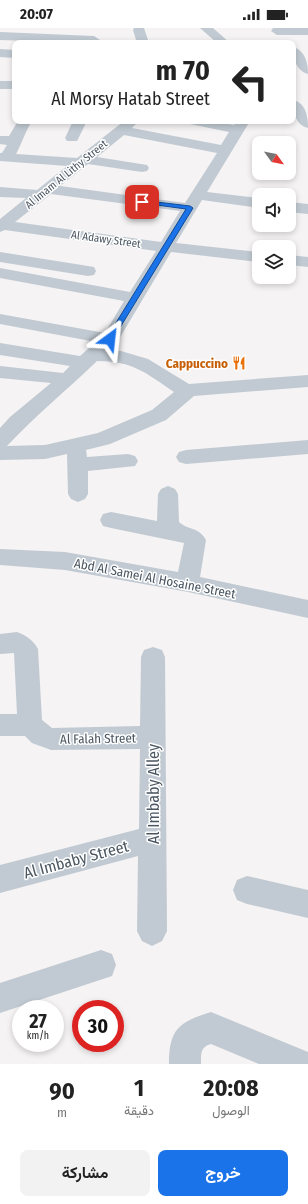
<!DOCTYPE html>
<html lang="ar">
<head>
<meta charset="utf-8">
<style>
	:root { --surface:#fff; --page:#f2f2f2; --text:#222; --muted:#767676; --accent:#1a73e8 }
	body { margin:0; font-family:"Fira Sans Condensed",Vazirmatn,sans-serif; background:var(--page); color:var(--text); direction:rtl; height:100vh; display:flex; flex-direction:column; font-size:15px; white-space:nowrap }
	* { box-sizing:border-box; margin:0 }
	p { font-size:13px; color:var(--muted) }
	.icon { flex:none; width:22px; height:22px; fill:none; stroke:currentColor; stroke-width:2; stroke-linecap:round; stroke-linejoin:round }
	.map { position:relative; height:1036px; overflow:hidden; direction:ltr }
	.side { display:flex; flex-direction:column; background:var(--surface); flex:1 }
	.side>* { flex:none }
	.guide { position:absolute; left:12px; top:12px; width:284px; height:84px; border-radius:8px; box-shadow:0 2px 6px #0003; direction:rtl; background:#fff; color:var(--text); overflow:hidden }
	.needle { width:26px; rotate:123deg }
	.buttons { position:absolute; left:252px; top:108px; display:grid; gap:8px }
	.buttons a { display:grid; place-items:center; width:44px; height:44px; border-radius:8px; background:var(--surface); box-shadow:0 2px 6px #0003; font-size:20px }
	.speed { position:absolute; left:12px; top:972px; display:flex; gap:8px; font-size:20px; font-weight:700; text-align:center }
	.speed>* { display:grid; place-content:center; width:52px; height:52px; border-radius:50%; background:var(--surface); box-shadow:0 2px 6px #0003; line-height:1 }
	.speed small { font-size:10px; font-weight:400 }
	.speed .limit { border:6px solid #d22; background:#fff; color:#111 }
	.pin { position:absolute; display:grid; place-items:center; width:34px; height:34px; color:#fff; margin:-17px; border-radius:8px; box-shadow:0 2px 6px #0006 }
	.me { position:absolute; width:44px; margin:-22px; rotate:30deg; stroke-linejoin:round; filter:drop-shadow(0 0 3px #0008) }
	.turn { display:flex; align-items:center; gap:14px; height:84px; padding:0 20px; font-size:18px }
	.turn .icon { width:52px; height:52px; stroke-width:2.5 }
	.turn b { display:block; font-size:28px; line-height:34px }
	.eta { display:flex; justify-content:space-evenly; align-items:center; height:68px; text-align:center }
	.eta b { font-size:24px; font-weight:700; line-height:28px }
	.cta { display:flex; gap:8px; margin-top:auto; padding:8px 20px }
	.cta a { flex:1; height:46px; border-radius:8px; background:var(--accent); color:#fff; font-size:16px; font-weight:700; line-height:46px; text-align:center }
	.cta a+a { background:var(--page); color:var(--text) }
	.status { display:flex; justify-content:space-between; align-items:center; height:28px; padding:0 20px; background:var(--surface); direction:ltr }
	.status svg { height:11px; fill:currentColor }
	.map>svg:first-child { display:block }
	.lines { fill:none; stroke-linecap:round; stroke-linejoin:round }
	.minor { fill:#c1cad2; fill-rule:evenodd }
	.route { fill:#1a73e8; stroke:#114b97 }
	.labels { text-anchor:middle; stroke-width:3; stroke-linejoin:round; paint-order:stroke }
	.far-street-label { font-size:11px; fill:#4a5661; stroke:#fff }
	.food-label { font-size:13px; font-weight:bold; fill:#c56008; stroke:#fff; text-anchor:end }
	.street-label { font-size:13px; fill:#4a5661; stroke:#fff }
	.near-street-label { font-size:16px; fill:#4a5661; stroke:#fff }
</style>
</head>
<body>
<div class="status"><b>20:07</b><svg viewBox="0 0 49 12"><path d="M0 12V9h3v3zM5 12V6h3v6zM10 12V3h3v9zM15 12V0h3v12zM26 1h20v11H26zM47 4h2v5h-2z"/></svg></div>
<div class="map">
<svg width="308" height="1036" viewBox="0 0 308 1036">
	<rect width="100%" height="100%" fill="#f5f3f3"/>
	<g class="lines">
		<g class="minor">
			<path d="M134,0H144L149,15H137L133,2Z"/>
			<path d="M200,0H213L230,15H217Z"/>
			<path d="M273,0H308V7H277L271,3Z"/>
			<path d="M0,4L94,8L100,12L96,15L0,12Z"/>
			<path d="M293,19C305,22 308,35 308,46C296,43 293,30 293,19Z"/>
			<path d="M0,21L15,22V30L0,29Z"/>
			<rect x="0" y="53" width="15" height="8"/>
			<path d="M293,72C306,75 308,89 308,100C295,97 293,83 293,72Z"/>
			<path d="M18,93H32C25,104 22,115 16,126L77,130L124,93H139L132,100L221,117L229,104L190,96L188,93H214L234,97L236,93H250L207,164L259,170V180L202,172L176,215L259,224V234L171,224L119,311L109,322L121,323L148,331L189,356L308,347V359L194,368L166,392L110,416L86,422L87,429L128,426L135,428L138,433L135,438L88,443V466L85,471L78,474L71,471L68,466L67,426L45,431L0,432V400L10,389L51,355L0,350V338L63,345L70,338L0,327V315L80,328L96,314L0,296V286L105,305L124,273L0,250V240L130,264L156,223L5,202L0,204V191L26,170L0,169V159L37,162L67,138L0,133V125H2L7,117L0,116V108H9ZM124,107L217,125L185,175L60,158L88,136L142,144L147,143L149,140L147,137L97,129ZM51,166L180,183L161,214L15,194ZM97,333C133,333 146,345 174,364L152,382L98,405L45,417L7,418C35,388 68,361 97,333Z"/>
			<path d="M73,93H87L77,113H67L65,110Z"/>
			<path d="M289,174L308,176V186L289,184Z"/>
			<path d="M0,224L88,238L94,239L96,243L94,247L88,248L0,234Z"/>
			<path d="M289,227L308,229V239L289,237Z"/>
			<path d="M308,412V426L186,436L179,434L176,429L179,424L186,422Z"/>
			<path d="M168,458L175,461L178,466L179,494C189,503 198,498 206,512L200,549L308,572V590L188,564L65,542L0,537V521L65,524L178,544L184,515L111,500L103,498L100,492L103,486L111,484L157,493L158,466L161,461Z"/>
			<path d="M17,604C27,608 33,612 38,621L42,692L52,700L140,698L141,629L144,622L153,619L162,622L165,629L167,903L162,913L152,918L142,913L137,903L138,828L0,865V837L139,801L140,721L51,722L32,715L25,708H0V686H17L14,625L0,626V606Z"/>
			<path d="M247,848L308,862V890L247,876L237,872L233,862L237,852Z"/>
			<path d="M101,922L112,926L116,937L112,948L0,985V955Z"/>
			<path d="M211,984L308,1024V1036H259L211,1016C200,1019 201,1026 201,1036H169C169,1001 179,994 211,984Z"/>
		</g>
	</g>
	<path class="route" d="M140,172L190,178L193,180L113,311L110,314L106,311L186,181L142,175H140Z"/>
	<defs>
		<g id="restaurant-bare" transform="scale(1.08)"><path d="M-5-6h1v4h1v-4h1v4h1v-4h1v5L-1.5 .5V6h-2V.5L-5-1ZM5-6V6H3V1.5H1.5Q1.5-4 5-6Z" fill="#e8710a" stroke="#fff" stroke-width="2.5" paint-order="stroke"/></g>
	</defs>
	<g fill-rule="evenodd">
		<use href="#restaurant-bare" x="239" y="335"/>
	</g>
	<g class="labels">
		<g class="far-street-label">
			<text transform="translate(66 146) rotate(-39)" y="4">Al Imam Al Lithy Street</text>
			<text transform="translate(106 211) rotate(8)" y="4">Al Adawy Street</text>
		</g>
		<g class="food-label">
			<text x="228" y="340">Cappuccino</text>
		</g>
		<g class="street-label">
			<text transform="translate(155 550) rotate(11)" y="5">Abd Al Samei Al Hosaine Street</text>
			<text transform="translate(98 710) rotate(-1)" y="5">Al Falah Street</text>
		</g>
		<g class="near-street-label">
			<text transform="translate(153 766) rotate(-90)" y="6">Al Imbaby Alley</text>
			<text transform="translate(76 831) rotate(-15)" y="6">Al Imbaby Street</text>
		</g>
	</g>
</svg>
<div class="buttons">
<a><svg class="needle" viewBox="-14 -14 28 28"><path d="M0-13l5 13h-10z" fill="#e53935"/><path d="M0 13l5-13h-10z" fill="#767676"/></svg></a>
<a><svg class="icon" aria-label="sound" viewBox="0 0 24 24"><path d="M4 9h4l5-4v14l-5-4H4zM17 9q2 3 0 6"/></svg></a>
<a><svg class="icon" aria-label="layers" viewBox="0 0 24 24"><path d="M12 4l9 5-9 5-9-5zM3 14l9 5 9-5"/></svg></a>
</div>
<div class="speed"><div>27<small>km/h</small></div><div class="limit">30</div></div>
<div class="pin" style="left:142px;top:174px;background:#d93025"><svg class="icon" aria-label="arrive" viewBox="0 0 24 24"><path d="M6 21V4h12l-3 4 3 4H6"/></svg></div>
<svg class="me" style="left:110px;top:311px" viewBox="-20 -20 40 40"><path d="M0-17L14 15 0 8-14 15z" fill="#1a73e8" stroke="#fff" stroke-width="4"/></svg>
<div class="guide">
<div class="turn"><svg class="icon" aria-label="left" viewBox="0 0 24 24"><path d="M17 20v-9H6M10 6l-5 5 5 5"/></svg><div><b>70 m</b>Al Morsy Hatab Street</div></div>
</div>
</div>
<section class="side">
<div class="eta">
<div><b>20:08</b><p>الوصول</p></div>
<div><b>1</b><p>دقيقة</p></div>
<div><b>90</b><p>m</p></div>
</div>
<div class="cta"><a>خروج</a><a>مشاركة</a></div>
</section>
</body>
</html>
